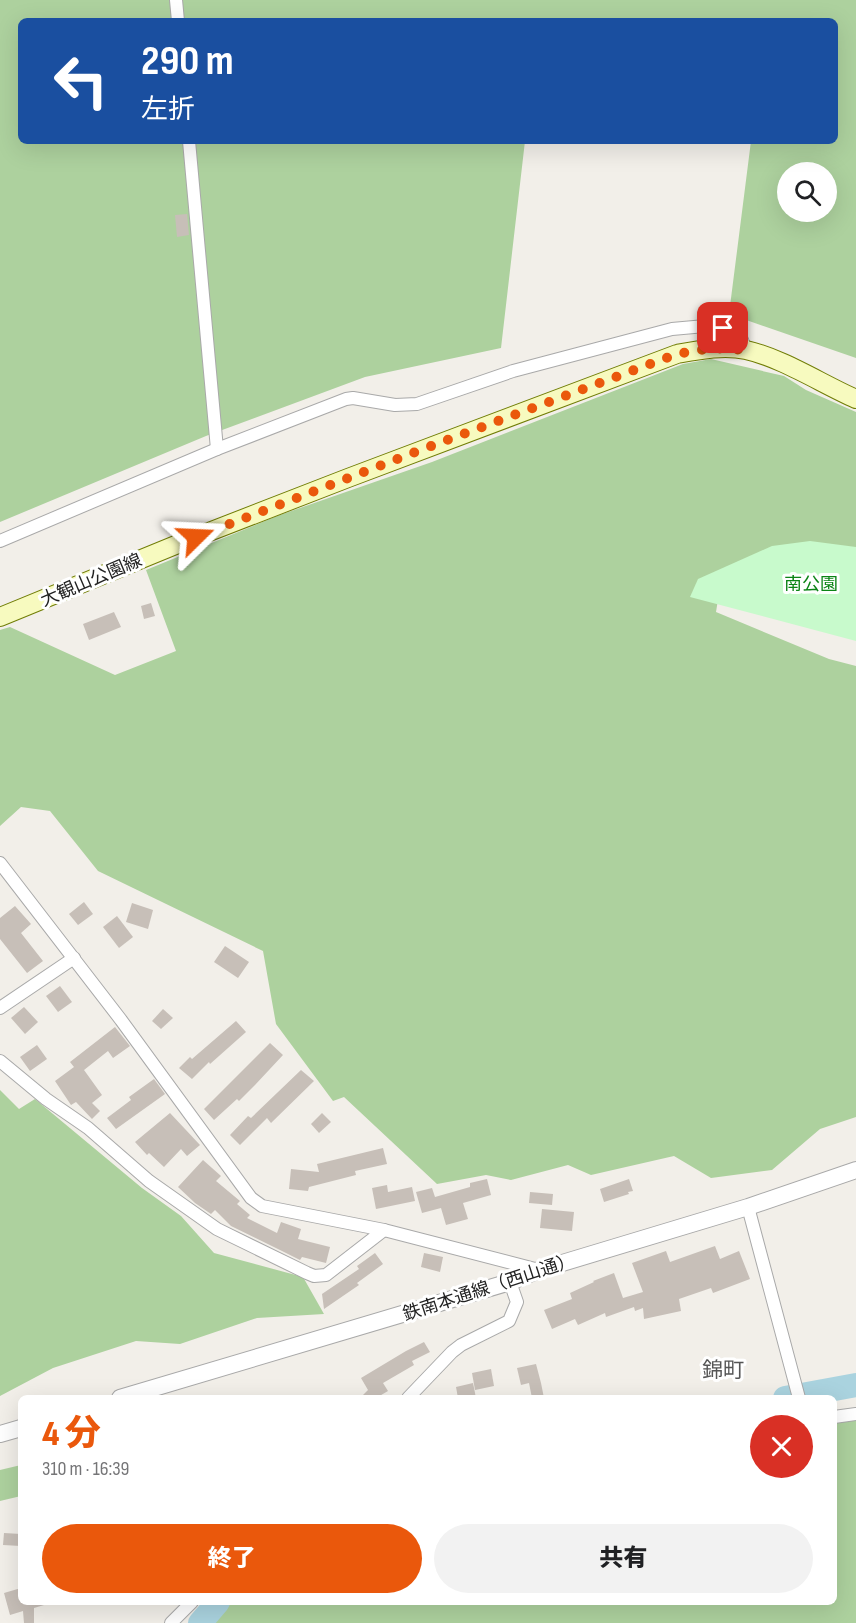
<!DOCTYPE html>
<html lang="ja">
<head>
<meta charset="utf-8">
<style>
	:root { --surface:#fff; --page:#f2f2f2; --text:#202124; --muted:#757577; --accent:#ea580c }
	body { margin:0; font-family:"Sofia Sans Condensed","Noto Sans JP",sans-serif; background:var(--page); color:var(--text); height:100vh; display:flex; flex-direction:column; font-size:22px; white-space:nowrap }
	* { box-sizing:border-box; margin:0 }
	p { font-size:20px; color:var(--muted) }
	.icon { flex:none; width:33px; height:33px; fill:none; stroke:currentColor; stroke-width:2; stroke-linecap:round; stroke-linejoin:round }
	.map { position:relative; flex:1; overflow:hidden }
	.panel { position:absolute; left:18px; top:1395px; width:819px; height:210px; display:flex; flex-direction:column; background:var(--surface); border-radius:9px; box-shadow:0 6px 24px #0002 }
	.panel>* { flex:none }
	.hud { position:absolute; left:18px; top:18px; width:820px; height:126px; border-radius:9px; box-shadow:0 6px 24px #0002; background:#1a4fa0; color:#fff; overflow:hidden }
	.tools { position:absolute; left:777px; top:162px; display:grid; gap:12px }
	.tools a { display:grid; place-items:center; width:60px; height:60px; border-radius:50%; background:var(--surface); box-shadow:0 6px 24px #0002; font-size:30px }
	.pin { position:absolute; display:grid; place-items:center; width:51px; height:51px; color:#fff; margin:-26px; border-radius:12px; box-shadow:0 3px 9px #0006 }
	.me { position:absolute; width:66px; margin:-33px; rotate:69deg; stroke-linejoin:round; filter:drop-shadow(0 0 4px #0008) }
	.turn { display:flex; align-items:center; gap:21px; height:126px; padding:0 24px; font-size:27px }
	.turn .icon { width:78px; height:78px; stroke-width:2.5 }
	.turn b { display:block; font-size:42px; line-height:51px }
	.round { display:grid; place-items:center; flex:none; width:63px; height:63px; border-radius:32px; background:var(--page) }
	.headline { display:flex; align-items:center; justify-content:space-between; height:102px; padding:0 24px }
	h1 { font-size:36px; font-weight:800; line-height:45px; color:var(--accent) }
	.action { display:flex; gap:12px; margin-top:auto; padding:12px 24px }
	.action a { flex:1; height:69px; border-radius:36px; background:var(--accent); color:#fff; font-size:24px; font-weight:800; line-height:69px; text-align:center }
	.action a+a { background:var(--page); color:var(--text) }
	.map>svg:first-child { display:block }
	.forest { fill:#add19e; fill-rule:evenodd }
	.park { fill:#c8facc }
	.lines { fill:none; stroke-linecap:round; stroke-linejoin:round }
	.river { stroke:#aad3df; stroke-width:24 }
	.building { fill:#c7bfb8 }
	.minor-casing { stroke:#a9a9a9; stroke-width:14 }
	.tertiary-casing { stroke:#a9a9a9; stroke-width:18 }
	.secondary-casing { stroke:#707d05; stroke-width:20 }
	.minor { stroke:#fff; stroke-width:12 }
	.tertiary { stroke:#fff; stroke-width:16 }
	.secondary { stroke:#f7fabf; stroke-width:18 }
	.route { stroke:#ea580c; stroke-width:10; stroke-dasharray:0 18 }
	.labels { text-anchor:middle; stroke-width:6; stroke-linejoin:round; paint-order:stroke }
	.street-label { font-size:18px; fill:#222; stroke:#fff }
	.park-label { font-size:18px; fill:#0c8416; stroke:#fff }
	.quarter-label { font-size:21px; fill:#555; stroke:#fff }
</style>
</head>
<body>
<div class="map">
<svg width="856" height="1623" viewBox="0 0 856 1623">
	<rect width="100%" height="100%" fill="#f2efe9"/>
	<g class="forest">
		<path d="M0,0H856V358L729,314L751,141H836V21H21V141H525L501,348L365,377L206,436L0,522ZM788,172H826V212H788Z"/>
		<path d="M711,359L784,376L806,390L856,412V559L723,569L716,612L829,659L856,666V1117L820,1129L772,1170L711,1178L674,1156L591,1175L568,1165L511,1180L486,1175L437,1184L344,1097L333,1101L276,1024L263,951L98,871L50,811L21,807L0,826V630L10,627L115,675L176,651L146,570L277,516L432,462L683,364Z"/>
		<path d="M0,1090L19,1109L35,1099L142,1188L181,1216L214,1253L303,1277L324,1314L257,1318L180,1344L136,1341L53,1368L0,1396Z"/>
		<path d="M856,1420V1623H209L228,1602H834V1423Z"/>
		<path d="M21,1465V1496L0,1501V1470Z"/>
	</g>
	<path class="park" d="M810,541L856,547V641L690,597L698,579L772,546Z"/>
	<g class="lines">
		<g class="river">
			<path d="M785,1398L856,1385"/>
			<path d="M200,1623L218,1602"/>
		</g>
	</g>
	<g class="building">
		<path d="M187,214L189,235L177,237L175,215Z"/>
		<path d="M151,603L155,616L144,619L141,606Z"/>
		<path d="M114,612L121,627L89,640L83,624Z"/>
		<path d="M84,902L93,914L78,925L69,914Z"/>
		<path d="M132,903L153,910L148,929L126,922Z"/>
		<path d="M15,906L31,924L21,933L43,961L27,973L0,939V918Z"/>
		<path d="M117,916L133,937L119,948L103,927Z"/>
		<path d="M225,946L249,962L238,978L214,962Z"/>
		<path d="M60,986L72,1002L58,1012L46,996Z"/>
		<path d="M24,1007L38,1022L25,1034L11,1018Z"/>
		<path d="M163,1009L173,1018L161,1029L152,1021Z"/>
		<path d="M236,1021L246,1032L210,1064L209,1062L192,1079L179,1068L190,1057L192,1059Z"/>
		<path d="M115,1027L130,1046L113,1058L108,1051L84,1070L102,1095L92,1103L100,1111L92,1119L76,1102L71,1105L55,1081L74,1067L70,1062Z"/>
		<path d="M270,1043L283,1055L255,1085L239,1101L237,1099L214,1120L204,1109Z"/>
		<path d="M37,1045L47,1059L30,1071L20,1057Z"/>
		<path d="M301,1070L314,1081L271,1123L267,1118L240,1145L230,1135L248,1116L251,1118Z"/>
		<path d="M154,1079L165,1094L116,1129L107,1118L131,1100L129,1097Z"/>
		<path d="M170,1113L200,1145L187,1156L181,1149L164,1167L149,1153L147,1155L135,1142Z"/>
		<path d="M322,1113L331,1122L319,1133L311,1124Z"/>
		<path d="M383,1148L387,1164L355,1171L356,1175L309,1187L308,1191L289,1189L291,1169L319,1172L317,1164Z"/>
		<path d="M203,1160L221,1176L216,1181L240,1201L237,1204L250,1215L247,1218L277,1233L281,1222L301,1229L298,1239L330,1247L326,1263L302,1257L300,1260L282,1251L231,1226L215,1210L211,1214L195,1203L178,1187Z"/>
		<path d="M487,1179L491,1195L463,1203L468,1219L446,1225L441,1208L422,1213L416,1192L432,1188L435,1197L470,1187V1183Z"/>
		<path d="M629,1179L633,1191L628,1192L629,1194L604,1202L600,1189Z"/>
		<path d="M387,1185L388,1192L412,1187L415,1201L376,1209L372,1188Z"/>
		<path d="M530,1192L553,1194L552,1205L529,1203Z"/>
		<path d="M542,1209L574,1212L572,1231L540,1228Z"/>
		<path d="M715,1246L720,1259L739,1251L750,1279L713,1293L711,1288L679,1299L681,1311L644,1319L643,1308L635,1311L634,1307L606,1317L605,1313L578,1325L575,1319L552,1329L544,1310L572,1299L570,1293L594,1282L593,1281L614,1273L623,1298L643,1292L632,1263L666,1251L670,1262Z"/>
		<path d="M375,1253L383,1264L357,1283L359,1285L324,1309L322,1294L359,1269L357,1266Z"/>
		<path d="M424,1253L443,1257L440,1272L421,1267Z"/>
		<path d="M424,1342L430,1352L412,1361L414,1365L383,1383L388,1391L376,1398H360L368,1390L361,1378L406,1351Z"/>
		<path d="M536,1364L541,1383L544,1398H532L529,1383L521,1385L517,1368Z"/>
		<path d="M491,1369L494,1386L475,1390L472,1373Z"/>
		<path d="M473,1383L476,1398H458L456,1387Z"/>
		<path d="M4,1533L21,1534V1546L3,1545Z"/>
		<path d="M21,1588V1602H44V1605L34,1608V1623H24L23,1611L10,1615L4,1593Z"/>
	</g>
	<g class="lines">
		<g class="minor-casing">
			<g id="minor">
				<path d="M176,0L178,21"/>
				<path d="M189,141L217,449"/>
				<path d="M0,541L217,449L346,399L353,398L395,405L417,404L513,371L672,329L705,326L723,328L734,332L742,340L746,350"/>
				<path d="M0,863L121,1020L251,1198L262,1206L384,1230L326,1275L314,1276L307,1273L217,1229L149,1181L88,1128L46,1099L0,1061"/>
				<path d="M0,1008L74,958"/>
				<path d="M748,1207L799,1398"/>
				<path d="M384,1230L539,1270"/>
				<path d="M408,1398L452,1352L461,1345L509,1321L517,1302L510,1282"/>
				<path d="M834,1417L856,1414"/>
				<path d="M171,1623L192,1602"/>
			</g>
		</g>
		<g class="tertiary-casing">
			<g id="tertiary">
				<path d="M120,1398L510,1282L539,1270L748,1207L856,1170"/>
				<path d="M0,1434L21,1428"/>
			</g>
		</g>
		<g class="secondary-casing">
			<path id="secondary" d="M0,617L178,544L348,478L677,354C699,350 724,345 746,350C782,358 822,384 856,399"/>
		</g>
		<use href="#minor" class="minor"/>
		<use href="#tertiary" class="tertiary"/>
		<use href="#secondary" class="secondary"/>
	</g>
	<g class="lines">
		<path class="route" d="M196,537L418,451L677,354L713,348L746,350C741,337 735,332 723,328"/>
	</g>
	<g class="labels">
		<g class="street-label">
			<text transform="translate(91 580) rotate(-23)" y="6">大観山公園線</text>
			<text transform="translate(489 1287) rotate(-18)" y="6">鉄南本通線（西山通）</text>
		</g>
		<g class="park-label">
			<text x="811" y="590">南公園</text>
		</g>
		<g class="quarter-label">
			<text x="723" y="1377">錦町</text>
		</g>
	</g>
</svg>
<div class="tools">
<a><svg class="icon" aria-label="search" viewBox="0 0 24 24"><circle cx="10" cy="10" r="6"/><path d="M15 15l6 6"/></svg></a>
</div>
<div class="pin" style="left:723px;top:328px;background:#d93025"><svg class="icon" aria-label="arrive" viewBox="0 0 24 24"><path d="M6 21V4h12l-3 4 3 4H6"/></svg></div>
<svg class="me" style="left:196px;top:537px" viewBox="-20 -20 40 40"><path d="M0-17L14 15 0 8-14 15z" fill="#ea580c" stroke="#fff" stroke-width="4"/></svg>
<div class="hud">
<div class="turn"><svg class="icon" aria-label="left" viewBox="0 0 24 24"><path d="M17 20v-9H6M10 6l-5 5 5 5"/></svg><div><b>290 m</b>左折</div></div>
</div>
<section class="panel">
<div class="headline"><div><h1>4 分</h1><p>310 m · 16:39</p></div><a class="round" style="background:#d93025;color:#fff"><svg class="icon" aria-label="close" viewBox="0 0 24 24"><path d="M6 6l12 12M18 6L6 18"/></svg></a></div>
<div class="action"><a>終了</a><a>共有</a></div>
</section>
</div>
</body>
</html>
